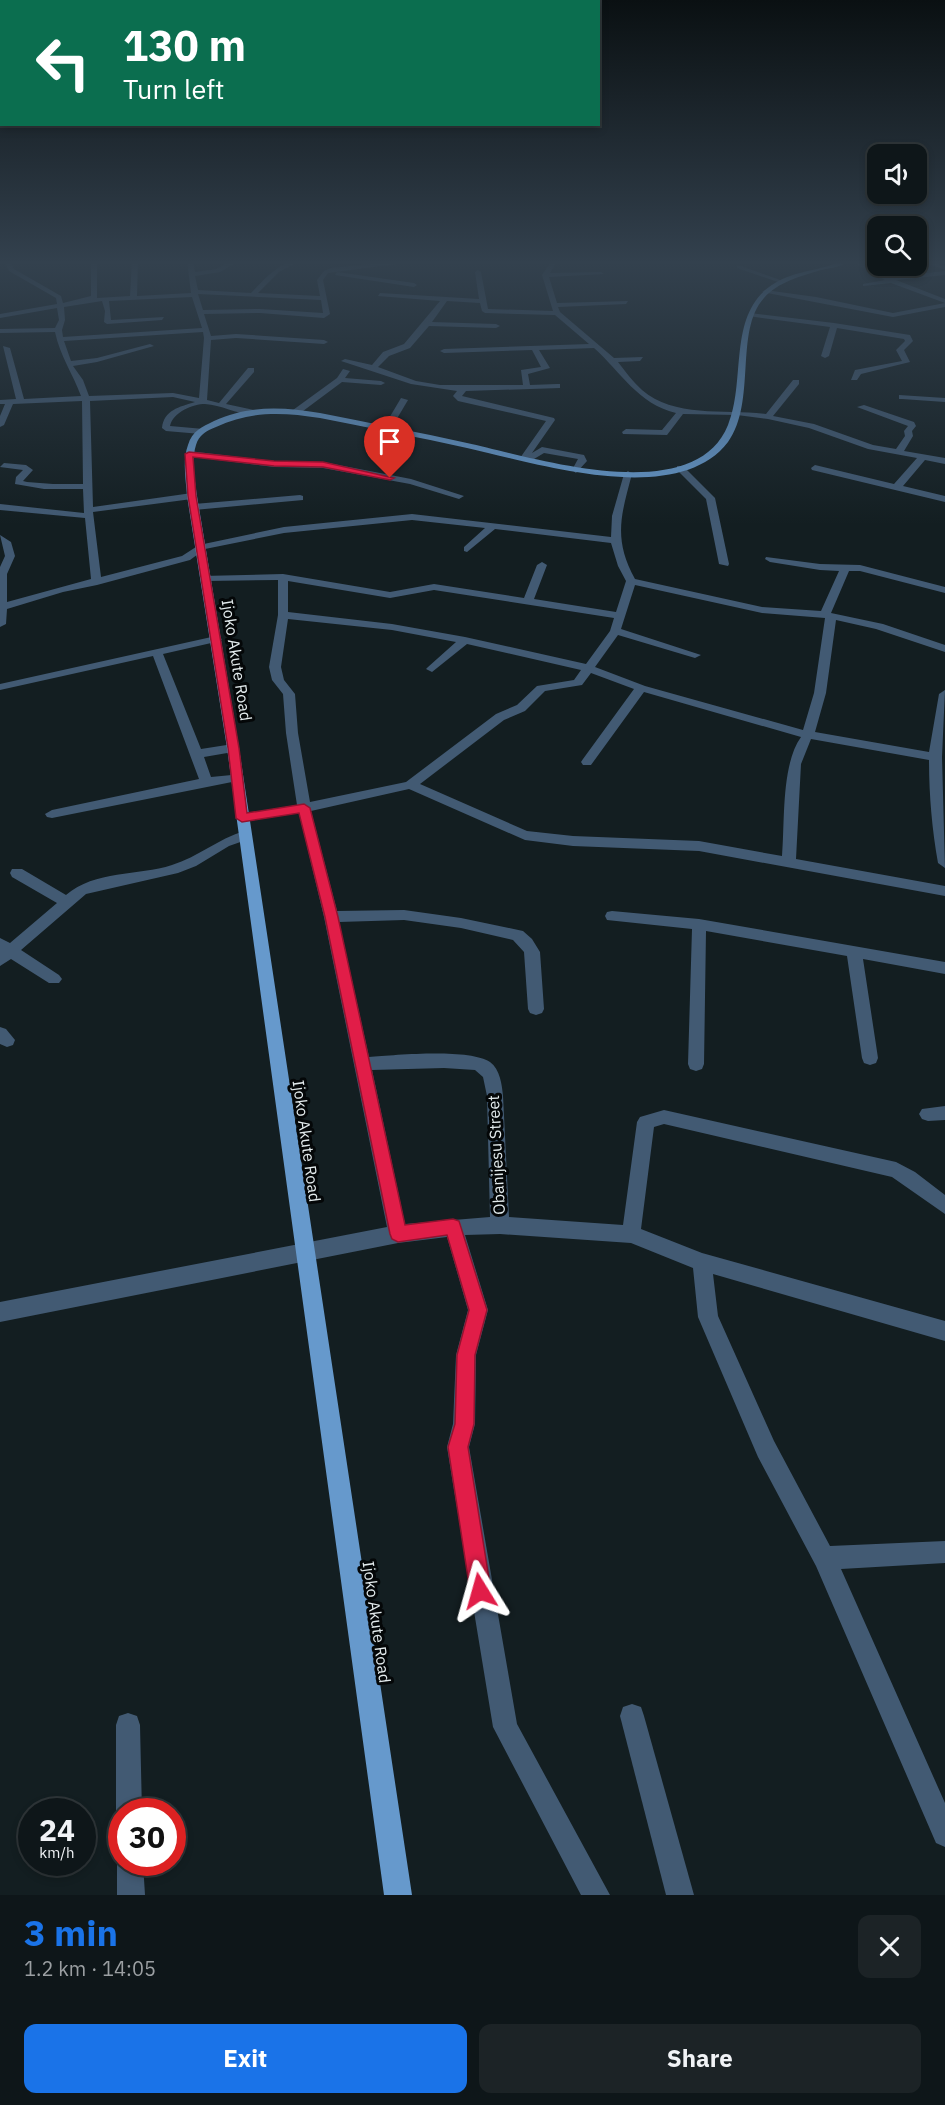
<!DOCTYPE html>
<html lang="en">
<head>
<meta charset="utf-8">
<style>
	:root { --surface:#0e1619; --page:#1c2326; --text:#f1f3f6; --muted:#9b9fa2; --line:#2e3538; --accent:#1a73e8 }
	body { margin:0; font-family:"IBM Plex Sans",sans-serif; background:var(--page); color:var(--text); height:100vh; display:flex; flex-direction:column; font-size:22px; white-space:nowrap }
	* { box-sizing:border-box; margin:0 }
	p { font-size:20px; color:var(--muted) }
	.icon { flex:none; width:33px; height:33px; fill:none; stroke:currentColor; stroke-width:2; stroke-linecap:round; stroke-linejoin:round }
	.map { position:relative; height:1895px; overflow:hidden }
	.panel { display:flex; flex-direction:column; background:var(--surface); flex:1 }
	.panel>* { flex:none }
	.guide { position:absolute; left:0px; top:0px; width:600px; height:126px; box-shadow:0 3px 9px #0003,0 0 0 2px var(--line); background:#0b6e4f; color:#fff; overflow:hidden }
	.buttons { position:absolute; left:867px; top:144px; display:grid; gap:12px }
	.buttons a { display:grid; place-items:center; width:60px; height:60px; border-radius:12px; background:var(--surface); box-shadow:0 3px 9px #0003,0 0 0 2px var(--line); font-size:30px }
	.speed { position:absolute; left:18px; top:1798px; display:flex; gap:12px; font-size:30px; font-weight:700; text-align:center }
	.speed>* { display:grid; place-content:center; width:78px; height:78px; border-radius:50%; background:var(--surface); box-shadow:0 3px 9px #0003,0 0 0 2px var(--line); line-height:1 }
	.speed small { font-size:15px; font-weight:400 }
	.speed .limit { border:9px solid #d22; background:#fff; color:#111 }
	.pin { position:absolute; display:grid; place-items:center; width:51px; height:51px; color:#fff; margin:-62px -26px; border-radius:50% 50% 50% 0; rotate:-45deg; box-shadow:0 0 6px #0007 }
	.pin .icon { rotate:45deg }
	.me { position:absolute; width:66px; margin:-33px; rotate:352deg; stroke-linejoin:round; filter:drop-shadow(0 0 4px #0008) }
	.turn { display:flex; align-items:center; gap:21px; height:126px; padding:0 24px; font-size:27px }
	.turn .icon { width:78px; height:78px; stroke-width:2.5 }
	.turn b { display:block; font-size:42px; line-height:51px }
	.round { display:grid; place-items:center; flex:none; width:63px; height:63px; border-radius:12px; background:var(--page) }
	.overview { display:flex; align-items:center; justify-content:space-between; height:102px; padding:0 24px }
	h1 { font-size:36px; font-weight:700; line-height:45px; color:var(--accent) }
	.action { display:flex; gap:12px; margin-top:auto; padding:12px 24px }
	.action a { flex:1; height:69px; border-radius:12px; background:var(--accent); color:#fff; font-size:24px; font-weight:700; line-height:69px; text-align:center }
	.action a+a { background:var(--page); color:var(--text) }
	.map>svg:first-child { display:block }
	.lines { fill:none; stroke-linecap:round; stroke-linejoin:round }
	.minor { fill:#425a73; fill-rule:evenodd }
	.major { fill:#69c; fill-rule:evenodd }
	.route { fill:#e11d48; stroke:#92132f; stroke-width:1.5 }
	.labels { text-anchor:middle; stroke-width:6; stroke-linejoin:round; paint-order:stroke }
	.street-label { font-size:16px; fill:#e3ebed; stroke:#040708 }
</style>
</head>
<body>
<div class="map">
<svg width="945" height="1895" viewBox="0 0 945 1895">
	<rect width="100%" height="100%" fill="#131e21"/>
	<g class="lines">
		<g class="minor">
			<path d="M4,260H10L14,269L61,296L63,303L91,296V260H97V298L130,296L132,260H138L137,296L191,293L187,260H193L195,272L216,269L233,260H240L220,272L195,276L198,290L251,293C264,280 280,260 301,260L279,272L258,293L320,296L317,280L324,271L331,268L409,260H427L328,273L323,280L330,314L324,318L260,313L204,314L211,336L236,334L324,340L328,342L324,344L236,338L211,340L207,400L219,403L248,368H254V372L226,404L254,410V414C238,415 222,405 205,404C193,404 173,412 170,426L204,429V433L201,434L166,431L162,428C164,410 179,407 195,402L173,397L90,401L93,507L192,493L197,496L192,499L93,512L101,577L182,556L199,545L284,527L412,514L611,537L612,516L624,474L628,471L632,474C621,515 613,539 635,579L762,607L821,611L839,571L820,570L770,562L765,559L766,557L820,564L860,565L945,587V593L860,571H849L831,613L883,624L945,645V652L876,629L836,620L826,693L815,732L929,752L939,694L945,690L942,757L945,868L938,863C932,829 929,795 929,760L811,739L801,764L796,859L945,886V896L699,851L573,846L525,840L409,789L311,811L337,911L404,910L461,918L523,931L532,939L540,952L544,1009L542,1013L536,1015L530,1013L528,1009L524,952L513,940L461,928L404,920L339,922L369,1057C395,1055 469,1048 490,1062C500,1069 502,1085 503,1096L509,1217L623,1225L637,1122L640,1117L664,1110L896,1162L915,1172L945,1195V1214L892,1177L664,1124L654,1127L641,1229L702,1253L945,1321V1341L713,1274L718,1316L774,1441L830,1546L945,1541V1563L841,1569L945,1803V1847L936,1843L816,1566L758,1457L698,1317L693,1268L631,1243L500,1234L465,1235L488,1310L476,1355L475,1424L469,1447L517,1724L610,1895H581L493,1727L447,1447L453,1424L456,1355L468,1310L447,1237L398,1243L0,1322V1302L387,1227L324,917L299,813L242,822L235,818L242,814L297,805L286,733L283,694L272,680L269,667L278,615V580L206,581L201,578L202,576L283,574L390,592L434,584L524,598L537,565L542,562L547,565L534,599L616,612L626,581L618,566L611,543L495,529L467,552L464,551V547L485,528L412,520L284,533L205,549L190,560L97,585L63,592L7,609L6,624L0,627V567L5,556L0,535L11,542L15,556L7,574V602L91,579L85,518L0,510V504L84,513L83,489H44L15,484L16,477L23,470L0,467L4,463L26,465L33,470L23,481L27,482L53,484H83L82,401L13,404L4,425L0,427V416L5,404H0V400L16,399L3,346L10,348L24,399L81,396C73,374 60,356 55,332L0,333V329L55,328L59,320L57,308L0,318V314L57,304L56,298L9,271ZM198,294L321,300L323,313L260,309L203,310ZM192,297L202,328L63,337L62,330L65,320L64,307L102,301L105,311L104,322L107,324L162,320L164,317L111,320L109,301ZM203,332L204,338L199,398L173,393L89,396L83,380L73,366L97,362L154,346L150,344L97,358L71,361L64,341ZM288,581L390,598L434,590L614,618L610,631L586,664L465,637L392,624L288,612ZM635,585L762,613L825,618L814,693L803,730L645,686L595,667L618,635L695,658L701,655L621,629ZM288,619L392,630L456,642L428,667L426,669L432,672L467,644L581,670L574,680L537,686L517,705L496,714L406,782L310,802L298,733L295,694L284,680L281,667ZM591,673L634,689L583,759L581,762L583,765H591L644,692L801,737C781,765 785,822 782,856L699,841L573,836L527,831L420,784L504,720L525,711L545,691L582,685ZM444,1068L475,1070L483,1077L487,1096L490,1217L405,1224L372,1070Z"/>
			<path d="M552,260H558L550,273L601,272L604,274L549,277L557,303L628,301L626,304L558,307L560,312L614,358L643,357L640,361L618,362C625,371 633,382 642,390C674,418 725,409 766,414L793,380H799V384L773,416L814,424L873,445L896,449L905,436L904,431L908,426L857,407L864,405L914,422L916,426L912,431L913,436L904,451L945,458V464L925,460L903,486L945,496V502L812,470L811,468L815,465L894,484L917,458L868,449L809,428L768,419L737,415L683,414L667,435L623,434L622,432L626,429L662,430L676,413C638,404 621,372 594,348L539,350L550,368L528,374L530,385L557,384H560V388L466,391L462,396L554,418L555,420L532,453L542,447L584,455L587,461L576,473L572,470L578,459L544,453L529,462L520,458L546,421L458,401L453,396L457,391L411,384L341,361L345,359L372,365L383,352L404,344L440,301L378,296L380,293L479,299L475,272L478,270L481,272L488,309L553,311L542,275ZM447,301L480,303L482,311L485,313L555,315L589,344L444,349L440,351L444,353L532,350L541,367L521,370L523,385H440L416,381L378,367L389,356L410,348L429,326L496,328L500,326L496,324L432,322Z"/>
			<path d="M849,260H856L889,277L945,271V275L896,280L945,299V307L893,317L762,292L765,290L816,297L893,313L945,303L891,283L863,286V284L885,280Z"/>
			<path d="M924,260L945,266V270L924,262Z"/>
			<path d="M737,266H741L783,281L778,282L737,268Z"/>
			<path d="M337,272L414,283L417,285L414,287L335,275Z"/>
			<path d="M750,313L834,323L910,335L913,341L904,350L910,362L861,374L857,380H851L855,370L902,361L896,350L905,341L904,339L837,328L829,356L825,358L821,356L830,327L748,316Z"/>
			<path d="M343,369L350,371L345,378L381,381L385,383L381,385L342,382L299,414H293V410L337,378Z"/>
			<path d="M899,395L945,398V402L902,399H899Z"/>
			<path d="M401,398L408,400L389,432H383L382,430Z"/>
			<path d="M189,451L274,461L323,462L411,479L464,496L459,499L410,484L323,468L274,467L186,456V452Z"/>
			<path d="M677,466H683L715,498L729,564L728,566L719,564L706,499L677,470Z"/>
			<path d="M300,495L303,496V500L194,510L189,507L194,504Z"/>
			<path d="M216,636L222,639L220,641L163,654L201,749L233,744L239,748L233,752L204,757L211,777L242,774L243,777L242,780L52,818L47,817L45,814L52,810L199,779L153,656L0,690V684Z"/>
			<path d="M244,831L249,833L251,836L249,839L229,846L196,866L178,873L86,894L21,950L59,975L62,979L59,983H49L11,959L0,966V938L10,943L57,903L12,877L10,873L12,869H22L66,895C95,870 138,876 172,865C198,857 218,839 244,831Z"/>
			<path d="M612,911L699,919L945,962V974L863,959L878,1058L876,1063L870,1065L864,1063L862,1058L847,956L706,931L704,1064L702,1069L696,1071L690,1069L688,1064L692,929L607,920L605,916L607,912Z"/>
			<path d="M0,1027L6,1029L15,1040L13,1045L7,1047L0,1044Z"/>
			<path d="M945,1106V1120L928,1121L922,1119L919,1114L922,1109Z"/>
			<path d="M632,1704L641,1707L644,1716L694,1895H666L620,1716L623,1707Z"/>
			<path d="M128,1713L137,1716L140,1725L142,1812H122V1822L116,1812V1725L119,1716Z"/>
			<path d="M122,1853V1863H143L145,1895H117V1863Z"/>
		</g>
		<path class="major" d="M843,260H850C842,267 831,268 821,270C801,276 778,282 764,298C734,331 757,402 728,442C677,509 535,463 467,448C418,437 369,428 320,418C282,412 250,411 216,427C206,431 199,435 196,445C191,461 195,480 197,496L239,748L412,1895H384L227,748L187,496C186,480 182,461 188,445C192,431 202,427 214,421C249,405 283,407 320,413C369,423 418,432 467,443C532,457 694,510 728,425C747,379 726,312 775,283C796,270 822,271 843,260Z"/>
	</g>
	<linearGradient id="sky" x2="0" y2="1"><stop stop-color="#0a1012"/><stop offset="0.5" stop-color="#33414e"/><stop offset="1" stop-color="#33414e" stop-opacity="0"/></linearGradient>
	<rect width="945" height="525" fill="url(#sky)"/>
	<path class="route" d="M189,452L274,461L323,462L394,478L390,480L323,467L274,466L193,457L196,496L239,748L247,813L304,804L310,808L338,917L405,1225L453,1219L459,1221L487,1310L475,1355L474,1424L468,1447L491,1591L488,1598L480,1601L473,1598L470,1591L448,1447L455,1424L457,1355L469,1310L447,1235L398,1242L392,1239L390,1234L325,917L299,813L242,822L236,818L228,748L188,496L185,454Z"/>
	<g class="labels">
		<g class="street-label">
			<text transform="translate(237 660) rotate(81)" y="6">Ijoko Akute Road</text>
			<text transform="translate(307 1141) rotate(82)" y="6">Ijoko Akute Road</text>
			<text transform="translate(496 1155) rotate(-93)" y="6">Obanijesu Street</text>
			<text transform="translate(377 1622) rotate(82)" y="6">Ijoko Akute Road</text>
		</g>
	</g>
</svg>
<div class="buttons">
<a><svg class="icon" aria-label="sound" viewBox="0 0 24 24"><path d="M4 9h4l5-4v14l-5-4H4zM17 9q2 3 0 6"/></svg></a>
<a><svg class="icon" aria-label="search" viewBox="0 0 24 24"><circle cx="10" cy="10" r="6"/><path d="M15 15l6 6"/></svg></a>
</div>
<div class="speed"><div>24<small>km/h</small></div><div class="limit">30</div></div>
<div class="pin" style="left:390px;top:478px;background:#d93025"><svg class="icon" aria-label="arrive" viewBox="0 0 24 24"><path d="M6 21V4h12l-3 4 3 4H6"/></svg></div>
<svg class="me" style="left:480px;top:1591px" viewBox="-20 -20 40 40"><path d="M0-17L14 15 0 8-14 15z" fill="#e11d48" stroke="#fff" stroke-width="4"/></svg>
<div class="guide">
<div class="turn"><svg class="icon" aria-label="left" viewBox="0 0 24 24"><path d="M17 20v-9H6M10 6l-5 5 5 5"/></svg><div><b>130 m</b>Turn left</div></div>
</div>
</div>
<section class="panel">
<div class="overview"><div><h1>3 min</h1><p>1.2 km · 14:05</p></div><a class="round"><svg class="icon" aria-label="close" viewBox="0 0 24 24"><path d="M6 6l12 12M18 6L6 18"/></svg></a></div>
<div class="action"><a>Exit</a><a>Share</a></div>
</section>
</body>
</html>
